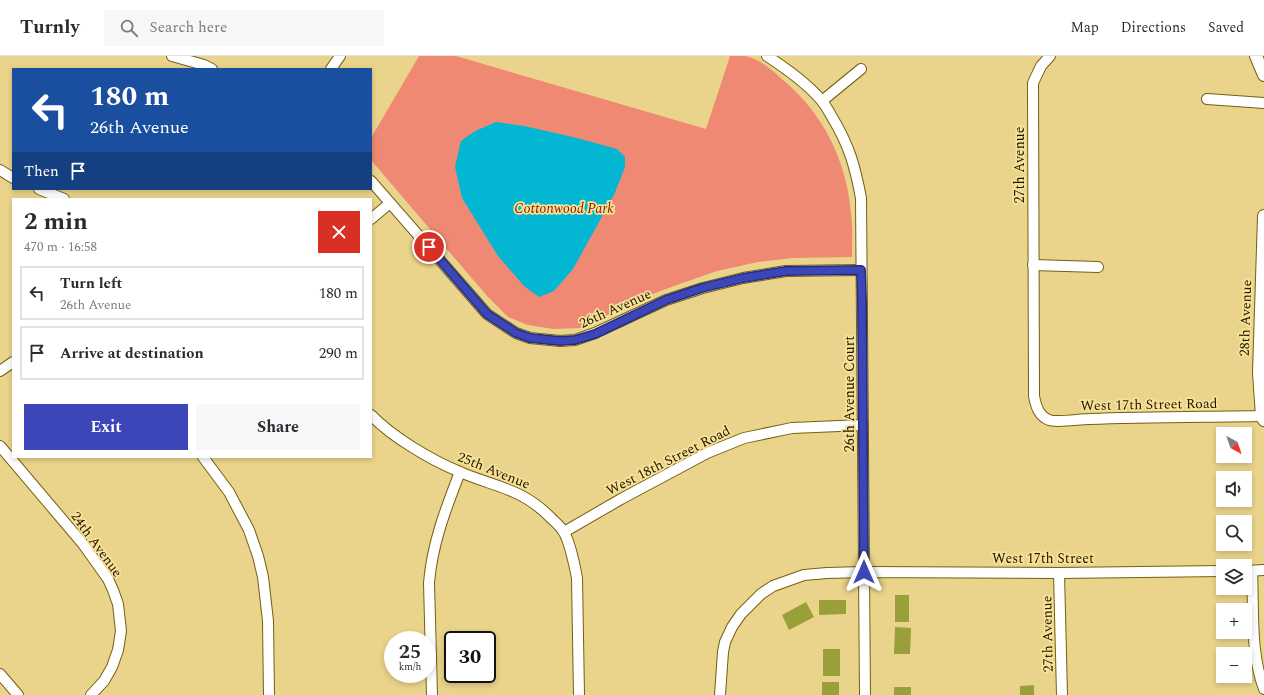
<!DOCTYPE html>
<html lang="en">
<head>
<meta charset="utf-8">
<style>
	:root { --surface:#fff; --page:#f7f7f7; --text:#2b2b33; --muted:#7c7c81; --line:#e1e1e2; --accent:#3c46b9 }
	body { margin:0; font-family:Spectral,serif; background:var(--page); color:var(--text); height:100vh; display:flex; flex-direction:column; font-size:15px; white-space:nowrap }
	* { box-sizing:border-box; margin:0 }
	p { font-size:13px; color:var(--muted) }
	.icon { flex:none; width:22px; height:22px; fill:none; stroke:currentColor; stroke-width:2; stroke-linecap:round; stroke-linejoin:round }
	.map { position:relative; flex:1; overflow:hidden }
	.drawer { position:absolute; left:12px; top:142px; width:360px; height:260px; display:flex; flex-direction:column; background:var(--surface); border-radius:0px; box-shadow:0 2px 6px #0003 }
	.drawer>* { flex:none }
	.banner { position:absolute; left:12px; top:12px; width:360px; height:122px; border-radius:0px; box-shadow:0 2px 6px #0003; background:#1a4fa0; color:#fff; overflow:hidden }
	.needle { width:26px; rotate:140deg }
	.controls { position:absolute; left:1216px; top:371px; display:grid; gap:8px }
	.controls a { display:grid; place-items:center; width:36px; height:36px; border-radius:0px; background:var(--surface); box-shadow:0 2px 6px #0003; font-size:20px }
	.speed { position:absolute; left:384px; top:575px; display:flex; gap:8px; font-size:20px; font-weight:700; text-align:center }
	.speed>* { display:grid; place-content:center; width:52px; height:52px; border-radius:50%; background:var(--surface); box-shadow:0 2px 6px #0003; line-height:1 }
	.speed small { font-size:10px; font-weight:400 }
	.speed .limit { border:2px solid #111; border-radius:6px; background:#fff; color:#111 }
	.pin { position:absolute; display:grid; place-items:center; width:34px; height:34px; color:#fff; margin:-17px; border:2px solid #fff; border-radius:50%; box-shadow:0 1px 4px #0007 }
	.me { position:absolute; width:44px; margin:-22px; rotate:0deg; stroke-linejoin:round; filter:drop-shadow(0 0 3px #0008) }
	.turn { display:flex; align-items:center; gap:14px; height:84px; padding:0 12px; font-size:18px }
	.turn .icon { width:52px; height:52px; stroke-width:2.5 }
	.turn b { display:block; font-size:28px; line-height:34px }
	.then { display:flex; align-items:center; height:38px; padding:0 12px; background:#0003; gap:8px; font-size:15px }
	.round { display:grid; place-items:center; flex:none; width:42px; height:42px; border-radius:0px; background:var(--page) }
	.summary { display:flex; align-items:center; justify-content:space-between; height:68px; padding:0 12px }
	h1 { font-size:24px; font-weight:700; line-height:30px }
	.action { display:flex; gap:8px; margin-top:auto; padding:8px 12px }
	.action a { flex:1; height:46px; border-radius:0px; background:var(--accent); color:#fff; font-size:16px; font-weight:700; line-height:46px; text-align:center }
	.action a+a { background:var(--page); color:var(--text) }
	ul { padding:0; list-style:none }
	li { display:flex; align-items:center; gap:12px; height:54px; margin:0 8px 6px; padding:0 4px; border:2px solid var(--line); border-radius:0px }
	li div { flex:1 }
	li b { display:block; font-size:15px }
	li em { font-style:normal }
	header { display:flex; align-items:center; gap:24px; box-sizing:border-box; height:56px; padding:0 20px; background:var(--surface); border-bottom:1px solid var(--line) }
	header strong { font-size:19px }
	nav { display:flex; gap:22px; margin-inline-start:auto; font-size:14px }
	.search { width:280px; height:36px; background:var(--page); display:flex; align-items:center; gap:10px; box-sizing:border-box; padding:0 14px; border-radius:0px; color:var(--muted); font-size:15px }
	.map>svg:first-child { display:block }
	.green { fill:#ef8973 }
	.water { fill:#03b7d2 }
	.building { fill:#99a03a }
	.lines { fill:none; stroke-linecap:round; stroke-linejoin:round }
	.minor-casing { stroke:#74600f; stroke-width:12 }
	.tertiary-casing { stroke:#74600f; stroke-width:14 }
	.minor { stroke:#fff; stroke-width:10 }
	.tertiary { stroke:#fff; stroke-width:12 }
	.route-casing { stroke:#272e78; stroke-width:10 }
	.route { stroke:#3c46b9; stroke-width:7 }
	.labels { text-anchor:middle; stroke-width:3.5; stroke-linejoin:round; paint-order:stroke }
	.street-label { font-size:14px; fill:#1f1600; stroke:#f8e298 }
	.park-label { font-size:14px; font-style:italic; fill:#881900; stroke:#f8e298 }
</style>
</head>
<body>
<header>
<strong>Turnly</strong>
<div class="search"><svg class="icon" aria-label="search" viewBox="0 0 24 24"><circle cx="10" cy="10" r="6"/><path d="M15 15l6 6"/></svg>Search here</div>
<nav><a>Map</a><a>Directions</a><a>Saved</a></nav>
</header>
<div class="map">
<svg width="1264" height="639" viewBox="0 0 1264 639">
	<rect width="100%" height="100%" fill="#ead48b"/>
	<path class="green" d="M419,0H456L706,73L730,0C735,0 740,0 745,0C760,3 772,14 783,24C824,58 847,106 851,158C853,172 852,187 852,201L793,202L758,206L717,215L677,229L647,240L581,272L553,273L528,269L508,261L487,240L371,104V82Z"/>
	<path class="water" d="M496,66L524,70L577,82L617,93L625,101V111L614,139L573,213L554,235L539,241L524,230L498,200L462,142L455,111L461,85L475,75Z"/>
	<g class="building">
		<rect x="895" y="539" width="14" height="27"/>
		<path d="M819,544H846V558L819,559Z"/>
		<path d="M806,546L814,561L789,574L782,559Z"/>
		<path d="M895,571L911,572L910,598H894Z"/>
		<rect x="823" y="593" width="17" height="27"/>
		<rect x="822" y="626" width="17" height="13"/>
		<path d="M1034,629V639H1020V630Z"/>
		<rect x="894" y="631" width="17" height="8"/>
	</g>
	<g class="lines">
		<g class="minor-casing">
			<g id="minor">
				<path d="M172,0L204,9L212,13"/>
				<path d="M767,0C787,13 807,27 822,45C826,50 829,56 832,61C849,89 855,110 861,142L865,639"/>
				<path d="M1050,0L1041,10L1033,27L1034,340C1036,351 1039,360 1049,364C1056,367 1080,363 1089,363C1146,361 1204,361 1262,360"/>
				<path d="M331,13L340,0"/>
				<path d="M1207,43L1264,47"/>
				<path d="M822,45L861,13"/>
				<path d="M0,114L13,122"/>
				<path d="M371,125L487,258L516,277L530,282L560,285L575,284L595,277L666,244L703,232L743,222L786,215L861,214"/>
				<path d="M39,133L64,143"/>
				<path d="M371,163L390,147"/>
				<path d="M1033,209L1098,211"/>
				<path d="M0,315L13,306"/>
				<path d="M371,359C392,381 431,404 460,416C495,431 522,432 551,462C555,466 560,470 563,475C569,483 575,511 577,522L579,639"/>
				<path d="M0,390L83,488L108,523L113,534L118,548L121,575L118,594L112,611L104,625L91,639"/>
				<path d="M203,401L229,436L249,474L258,500L263,521L268,565L269,639"/>
				<path d="M564,476L621,443L707,397L744,382L792,372L863,369"/>
				<path d="M1245,515L1264,514"/>
				<path d="M1252,515C1254,555 1250,595 1264,633"/>
				<path d="M1059,517L1062,639"/>
				<path d="M0,618L18,639"/>
				<path d="M432,639L429,527C432,488 446,452 460,416"/>
				<path d="M720,639L723,596L725,586L732,571L741,558L761,538L773,530L804,519L827,517L864,516L1059,517L1223,515"/>
			</g>
		</g>
		<g class="tertiary-casing">
			<g id="tertiary">
				<path d="M1256,0L1264,19"/>
				<path d="M1264,160L1259,317L1262,360L1264,364"/>
			</g>
		</g>
		<use href="#minor" class="minor"/>
		<use href="#tertiary" class="tertiary"/>
	</g>
	<g class="lines">
		<g class="route-casing">
			<path id="route" d="M429,191L487,258L516,277L530,282L560,285L575,284L595,278L666,244L702,232L743,222L786,215L861,214L862,245L864,516"/>
		</g>
		<use href="#route" class="route"/>
	</g>
	<g class="labels">
		<g class="street-label">
			<text transform="translate(1019 109) rotate(-90)" y="5">27th Avenue</text>
			<text transform="translate(615 252) rotate(-24)" y="5">26th Avenue</text>
			<text transform="translate(1245 262) rotate(-88)" y="5">28th Avenue</text>
			<text transform="translate(849 338) rotate(-90)" y="5">26th Avenue Court</text>
			<text transform="translate(1149 348) rotate(-1)" y="5">West 17th Street Road</text>
			<text transform="translate(668 404) rotate(-27)" y="5">West 18th Street Road</text>
			<text transform="translate(494 414) rotate(22)" y="5">25th Avenue</text>
			<text transform="translate(97 488) rotate(54)" y="5">24th Avenue</text>
			<text x="1043" y="507">West 17th Street</text>
			<text transform="translate(1047 578) rotate(-91)" y="5">27th Avenue</text>
		</g>
		<g class="park-label">
			<text x="564" y="157">Cottonwood Park</text>
		</g>
	</g>
</svg>
<div class="controls">
<a><svg class="needle" viewBox="-14 -14 28 28"><path d="M0-13l5 13h-10z" fill="#e53935"/><path d="M0 13l5-13h-10z" fill="#7c7c81"/></svg></a>
<a><svg class="icon" aria-label="sound" viewBox="0 0 24 24"><path d="M4 9h4l5-4v14l-5-4H4zM17 9q2 3 0 6"/></svg></a>
<a><svg class="icon" aria-label="search" viewBox="0 0 24 24"><circle cx="10" cy="10" r="6"/><path d="M15 15l6 6"/></svg></a>
<a><svg class="icon" aria-label="layers" viewBox="0 0 24 24"><path d="M12 4l9 5-9 5-9-5zM3 14l9 5 9-5"/></svg></a>
<a>+</a>
<a>−</a>
</div>
<div class="speed"><div>25<small>km/h</small></div><div class="limit">30</div></div>
<div class="pin" style="left:429px;top:191px;background:#d93025"><svg class="icon" aria-label="arrive" viewBox="0 0 24 24"><path d="M6 21V4h12l-3 4 3 4H6"/></svg></div>
<svg class="me" style="left:864px;top:516px" viewBox="-20 -20 40 40"><path d="M0-17L14 15 0 8-14 15z" fill="#3c46b9" stroke="#fff" stroke-width="4"/></svg>
<div class="banner">
<div class="turn"><svg class="icon" aria-label="left" viewBox="0 0 24 24"><path d="M17 20v-9H6M10 6l-5 5 5 5"/></svg><div><b>180 m</b>26th Avenue</div></div>
<div class="then">Then<svg class="icon" aria-label="arrive" viewBox="0 0 24 24"><path d="M6 21V4h12l-3 4 3 4H6"/></svg></div>
</div>
<section class="drawer">
<div class="summary"><div><h1>2 min</h1><p>470 m · 16:58</p></div><a class="round" style="background:#d93025;color:#fff"><svg class="icon" aria-label="close" viewBox="0 0 24 24"><path d="M6 6l12 12M18 6L6 18"/></svg></a></div>
<ul>
<li><svg class="icon" aria-label="left" viewBox="0 0 24 24"><path d="M17 20v-9H6M10 6l-5 5 5 5"/></svg><div><b>Turn left</b><p>26th Avenue</p></div><em>180 m</em></li>
<li><svg class="icon" aria-label="arrive" viewBox="0 0 24 24"><path d="M6 21V4h12l-3 4 3 4H6"/></svg><div><b>Arrive at destination</b></div><em>290 m</em></li>
</ul>
<div class="action"><a>Exit</a><a>Share</a></div>
</section>
</div>
</body>
</html>
